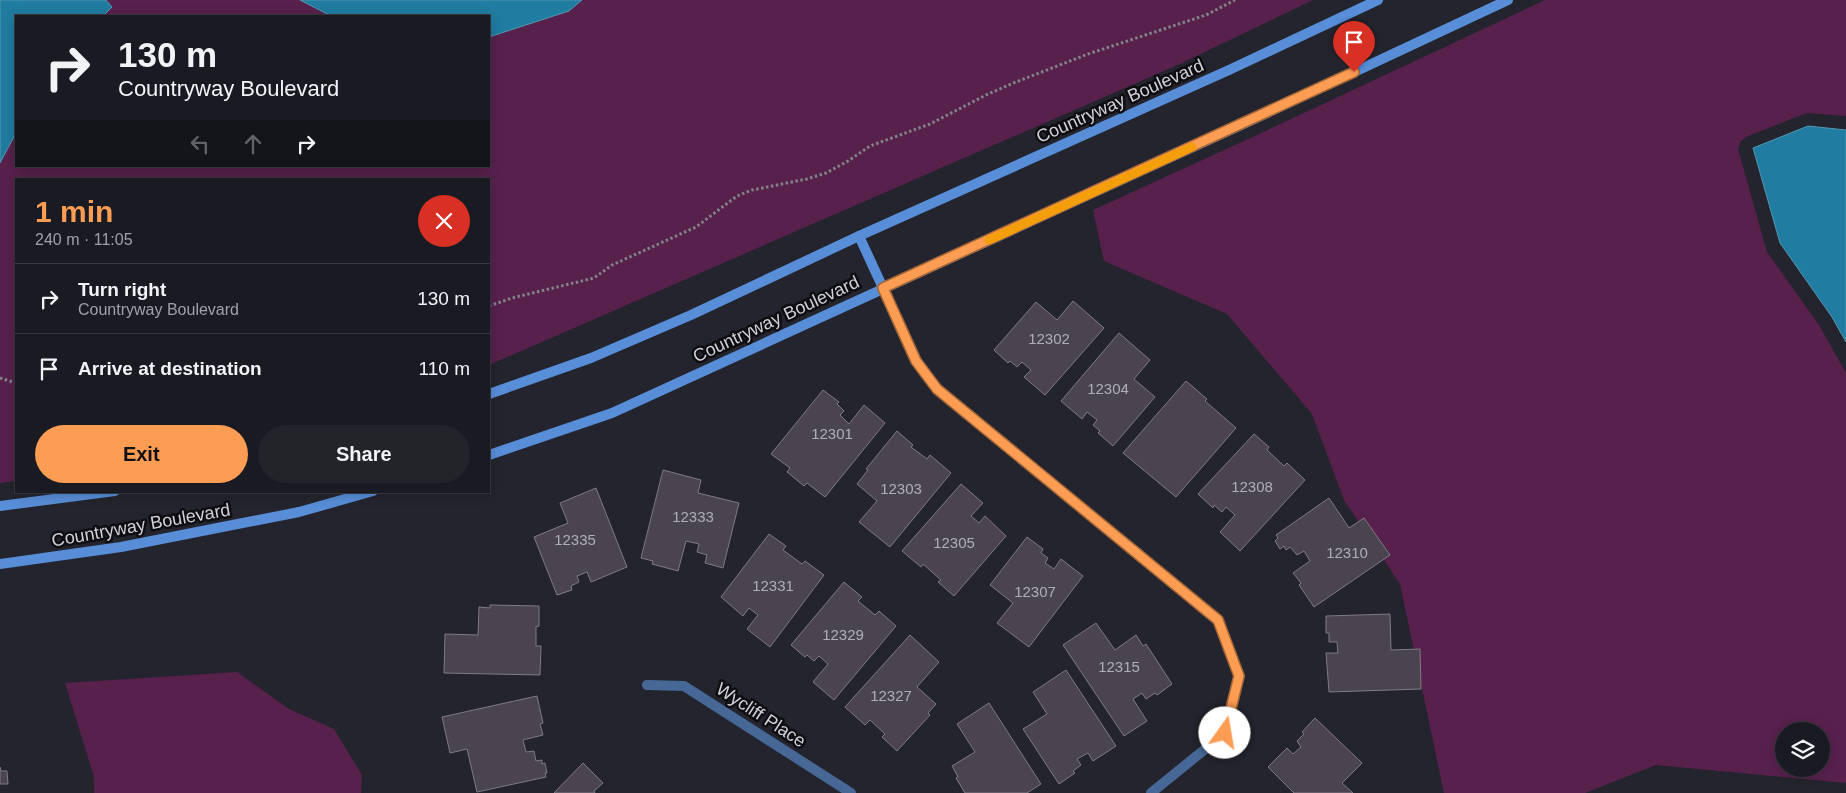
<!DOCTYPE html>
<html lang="en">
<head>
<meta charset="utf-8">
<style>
	:root { --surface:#1a1b22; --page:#23242a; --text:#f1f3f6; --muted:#9fa1a5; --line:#383940; --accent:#fd9d54 }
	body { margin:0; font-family:Arial,sans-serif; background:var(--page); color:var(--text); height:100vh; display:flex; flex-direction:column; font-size:19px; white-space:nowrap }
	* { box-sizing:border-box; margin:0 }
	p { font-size:16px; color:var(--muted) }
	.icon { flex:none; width:28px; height:28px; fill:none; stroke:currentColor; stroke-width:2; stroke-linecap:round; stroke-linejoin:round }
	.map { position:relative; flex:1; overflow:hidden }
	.details { position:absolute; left:15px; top:178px; width:475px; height:315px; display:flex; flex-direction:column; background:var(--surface); border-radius:0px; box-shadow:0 2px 12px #0003,0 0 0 1px var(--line) }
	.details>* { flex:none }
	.guide { position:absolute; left:15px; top:15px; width:475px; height:152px; border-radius:0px; box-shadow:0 2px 12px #0003,0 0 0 1px var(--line); background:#1a1b22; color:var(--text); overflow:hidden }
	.tools { position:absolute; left:1775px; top:722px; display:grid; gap:10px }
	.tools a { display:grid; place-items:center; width:55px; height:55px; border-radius:50%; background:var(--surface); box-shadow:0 2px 12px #0003,0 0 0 1px var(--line); font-size:25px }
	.pin { position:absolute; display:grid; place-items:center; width:42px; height:42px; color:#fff; margin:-51px -21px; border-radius:50% 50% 50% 0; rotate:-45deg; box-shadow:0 0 5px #0007 }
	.pin .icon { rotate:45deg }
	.me { position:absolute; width:55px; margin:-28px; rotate:13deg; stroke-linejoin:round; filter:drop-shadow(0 0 4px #0008) }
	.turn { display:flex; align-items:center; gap:18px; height:105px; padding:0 20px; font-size:22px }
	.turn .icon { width:65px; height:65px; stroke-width:2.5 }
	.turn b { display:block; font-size:35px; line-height:42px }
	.lanes { display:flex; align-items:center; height:48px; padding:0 20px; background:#0003; justify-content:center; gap:25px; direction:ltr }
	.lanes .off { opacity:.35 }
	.round { display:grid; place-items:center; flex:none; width:52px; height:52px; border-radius:26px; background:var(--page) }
	.overview { display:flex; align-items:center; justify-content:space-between; height:85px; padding:0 20px }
	h1 { font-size:30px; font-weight:700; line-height:38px; color:var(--accent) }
	.button { display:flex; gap:10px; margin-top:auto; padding:10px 20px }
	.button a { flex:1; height:58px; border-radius:30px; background:var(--accent); color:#111; font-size:20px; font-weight:700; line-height:58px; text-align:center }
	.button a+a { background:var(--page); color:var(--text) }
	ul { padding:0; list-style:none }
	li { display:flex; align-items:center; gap:15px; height:70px; padding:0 20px; border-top:1px solid var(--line) }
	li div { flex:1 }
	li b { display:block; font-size:19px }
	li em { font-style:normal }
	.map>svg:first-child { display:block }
	.green { fill:#57214c; fill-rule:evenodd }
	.water { fill:#207ca0; stroke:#5596b1 }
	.building { fill:#4a444e; stroke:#807a85 }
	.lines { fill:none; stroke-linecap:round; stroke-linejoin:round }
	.path { stroke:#81828a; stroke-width:3; stroke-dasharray:2.5 2.5; stroke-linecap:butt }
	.street { stroke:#476896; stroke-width:10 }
	.secondary { stroke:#588dd7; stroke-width:10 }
	.route-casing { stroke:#a46637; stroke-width:12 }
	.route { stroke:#fd9d54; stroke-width:9 }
	.slow { stroke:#f59e0b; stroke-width:9 }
	.labels { text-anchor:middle; stroke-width:5; stroke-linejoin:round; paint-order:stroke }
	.number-label { font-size:15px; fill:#afaeb6 }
	.street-label { font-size:18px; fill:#d1d1d8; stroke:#0d0d12 }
</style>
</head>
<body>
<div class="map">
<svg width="1846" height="793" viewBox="0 0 1846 793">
	<rect width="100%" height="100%" fill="#23242d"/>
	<g class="green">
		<path d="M0,0H1313L1180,64L489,365V179H16V481L0,483ZM16,16H489V166H16Z"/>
		<path d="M1545,0H1846V116L1807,113L1748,136L1741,141L1738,149L1767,252L1819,325L1846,373V783L1656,765L1585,793H1444L1400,584L1344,500L1312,414L1227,314L1104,261L1093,210L1259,134ZM1784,731H1821V769H1784Z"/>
		<path d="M237,672L289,709L334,729L362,775L361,793H94V777L65,683Z"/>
	</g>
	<g class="water">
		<path d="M0,0H106L112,7L103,16H16V133L0,163Z"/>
		<path d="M300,0H582L569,11L489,37V16H331Z"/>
		<path d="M1808,126L1846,130V342L1832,317L1780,243L1753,148Z"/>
	</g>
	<g class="building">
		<path d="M1073,301L1104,328L1045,395L1024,377L1031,370L1022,362L1017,367L1010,361L1008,363L994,350L1036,302L1057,320Z"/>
		<path d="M1119,333L1150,360L1134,379L1155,397L1113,446L1098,433L1100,431L1093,425L1097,420L1087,412L1082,419L1061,401Z"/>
		<path d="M1186,381L1207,399L1205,401L1236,428L1176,497L1123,453Z"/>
		<path d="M823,390L839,402L837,404L844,411L840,415L849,424L864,405L885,423L825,497L807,483L804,486L787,472L790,468L771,454Z"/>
		<path d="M897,431L913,445L911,447L927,459L930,455L951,473L890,547L859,522L877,501L857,484L868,470L866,469Z"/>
		<path d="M1254,434L1269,447L1267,450L1284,466L1287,463L1305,480L1240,551L1220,532L1235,515L1226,507L1222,512L1214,505L1213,508L1198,494Z"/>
		<path d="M663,470L701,480L698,493L739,503L723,568L705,563L707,555L697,552L699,544L686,541L678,571L652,564L653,561L641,558Z"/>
		<path d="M961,484L983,503L971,516L979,523L985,516L1006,536L954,596L938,582L941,580L923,564L921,567L902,551Z"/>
		<path d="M596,488L627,567L591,582L587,572L577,576L579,582L571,586L572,590L557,595L534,537L568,523L560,503Z"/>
		<path d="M1329,498L1349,528L1364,518L1390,555L1314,607L1299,585L1301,583L1293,573L1310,561L1304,551L1297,555L1290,547L1286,550L1284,546L1280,549L1275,541L1278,538L1276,535Z"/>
		<path d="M769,534L786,546L783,550L802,564L805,561L824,575L770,647L747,629L758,615L749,608L743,616L721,597Z"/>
		<path d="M1027,537L1043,549L1041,553L1048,558L1045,563L1054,569L1061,559L1083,576L1029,647L997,623L1013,603L990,585Z"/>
		<path d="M844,582L862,597L858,601L875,615L879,611L896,626L834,700L813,682L828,664L819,656L814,661L807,655L805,657L791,645Z"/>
		<path d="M490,605L539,606V626L536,627V646H541L540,675L444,673L445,634L478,635L479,607L490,608Z"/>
		<path d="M1390,614L1391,650L1420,649L1421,689L1329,692L1326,653H1338L1337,642H1329V633H1326V616Z"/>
		<path d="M1096,623L1115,650L1136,635L1143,646L1146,644L1172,684L1157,695L1155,693L1146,699L1142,693L1133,699L1147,721L1124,736L1063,645Z"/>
		<path d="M910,635L939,662L917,687L936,704L928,713L930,715L897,751L882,737L885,734L870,720L865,725L845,707Z"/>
		<path d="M1066,670L1116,746L1093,761L1088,753L1077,759L1081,765L1073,771L1075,773L1059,784L1023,729L1047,714L1033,692Z"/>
		<path d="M537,696L543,723L540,724L543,735L523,740L526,752L534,751L536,761L542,760V764L545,763L547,773H545L546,777L477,792L467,749L450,753L442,717Z"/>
		<path d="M989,703L1041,784L1027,793H965L956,778L958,777L952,766L975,752L957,724Z"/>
		<path d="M1315,718L1362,763L1342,783L1353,793H1294L1268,767L1287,748L1293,754L1301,747L1297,741L1304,734L1302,732Z"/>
		<path d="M583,763L603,783L594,791L595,793H554Z"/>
		<path d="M0,767L1,771H7L8,784H0Z"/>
	</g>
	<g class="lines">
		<g class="path">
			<path d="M489,306L512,298L594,278L612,265L696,227L737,196L752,190L807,179L826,173L848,161L870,146L930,124L988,94L1016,82L1088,54L1206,15L1235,0"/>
			<path d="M0,378L16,383"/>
		</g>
		<g class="street">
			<path d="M883,288L917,361L937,389L1218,620L1239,676L1225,733L1151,793"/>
			<path d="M647,685L684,686L851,793"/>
		</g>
		<g class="secondary">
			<path d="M859,236L883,288"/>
			<path d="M489,394L591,358L691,315L859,236L1229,70L1378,0"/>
			<path d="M489,455L612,413L1252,120L1508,0"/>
			<path d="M0,506L115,491"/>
			<path d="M0,564L121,547L299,512L373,491"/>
		</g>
	</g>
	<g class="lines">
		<g class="route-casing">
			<path id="route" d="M1225,733L1239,676L1218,620L937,389L916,361L883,288L1354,72"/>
		</g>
		<use href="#route" class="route"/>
		<path class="slow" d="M989,240L1192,147"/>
	</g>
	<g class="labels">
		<g class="number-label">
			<text x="1049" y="344">12302</text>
			<text x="1108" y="394">12304</text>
			<text x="832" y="439">12301</text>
			<text x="1252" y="492">12308</text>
			<text x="901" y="494">12303</text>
			<text x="693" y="522">12333</text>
			<text x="575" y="545">12335</text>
			<text x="954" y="548">12305</text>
			<text x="1347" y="558">12310</text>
			<text x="773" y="591">12331</text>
			<text x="1035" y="597">12307</text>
			<text x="843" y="640">12329</text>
			<text x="1119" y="672">12315</text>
			<text x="891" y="701">12327</text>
		</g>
		<g class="street-label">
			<text transform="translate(1120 101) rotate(-24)" y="6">Countryway Boulevard</text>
			<text transform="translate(776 319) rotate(-25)" y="6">Countryway Boulevard</text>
			<text transform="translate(141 525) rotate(-10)" y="6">Countryway Boulevard</text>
			<text transform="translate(761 715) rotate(33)" y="6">Wycliff Place</text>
		</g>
	</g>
</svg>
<div class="tools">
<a><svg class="icon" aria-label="layers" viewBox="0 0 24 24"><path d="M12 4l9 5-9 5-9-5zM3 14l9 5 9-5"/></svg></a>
</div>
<div class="pin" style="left:1354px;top:72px;background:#d93025"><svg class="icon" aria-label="arrive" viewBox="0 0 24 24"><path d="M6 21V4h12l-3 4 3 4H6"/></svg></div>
<svg class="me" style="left:1225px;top:733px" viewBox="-20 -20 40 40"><circle r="19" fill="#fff"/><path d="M0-13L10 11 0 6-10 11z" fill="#fd9d54"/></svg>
<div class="guide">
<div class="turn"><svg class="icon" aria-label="right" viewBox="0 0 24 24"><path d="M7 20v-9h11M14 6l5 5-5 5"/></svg><div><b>130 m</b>Countryway Boulevard</div></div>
<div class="lanes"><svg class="icon off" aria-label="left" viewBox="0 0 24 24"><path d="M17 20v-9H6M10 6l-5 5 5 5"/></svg><svg class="icon off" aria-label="ahead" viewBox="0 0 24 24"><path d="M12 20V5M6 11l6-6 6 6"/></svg><svg class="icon" aria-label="right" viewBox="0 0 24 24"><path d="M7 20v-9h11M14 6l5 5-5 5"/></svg></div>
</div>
<section class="details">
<div class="overview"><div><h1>1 min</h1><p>240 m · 11:05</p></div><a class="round" style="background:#d93025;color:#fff"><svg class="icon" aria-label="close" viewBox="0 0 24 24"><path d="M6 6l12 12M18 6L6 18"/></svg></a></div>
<ul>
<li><svg class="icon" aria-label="right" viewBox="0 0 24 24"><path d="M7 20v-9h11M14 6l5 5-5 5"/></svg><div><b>Turn right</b><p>Countryway Boulevard</p></div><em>130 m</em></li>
<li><svg class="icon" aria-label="arrive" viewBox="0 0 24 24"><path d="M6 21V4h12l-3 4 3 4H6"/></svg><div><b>Arrive at destination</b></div><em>110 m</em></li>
</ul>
<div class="button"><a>Exit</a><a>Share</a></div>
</section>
</div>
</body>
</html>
